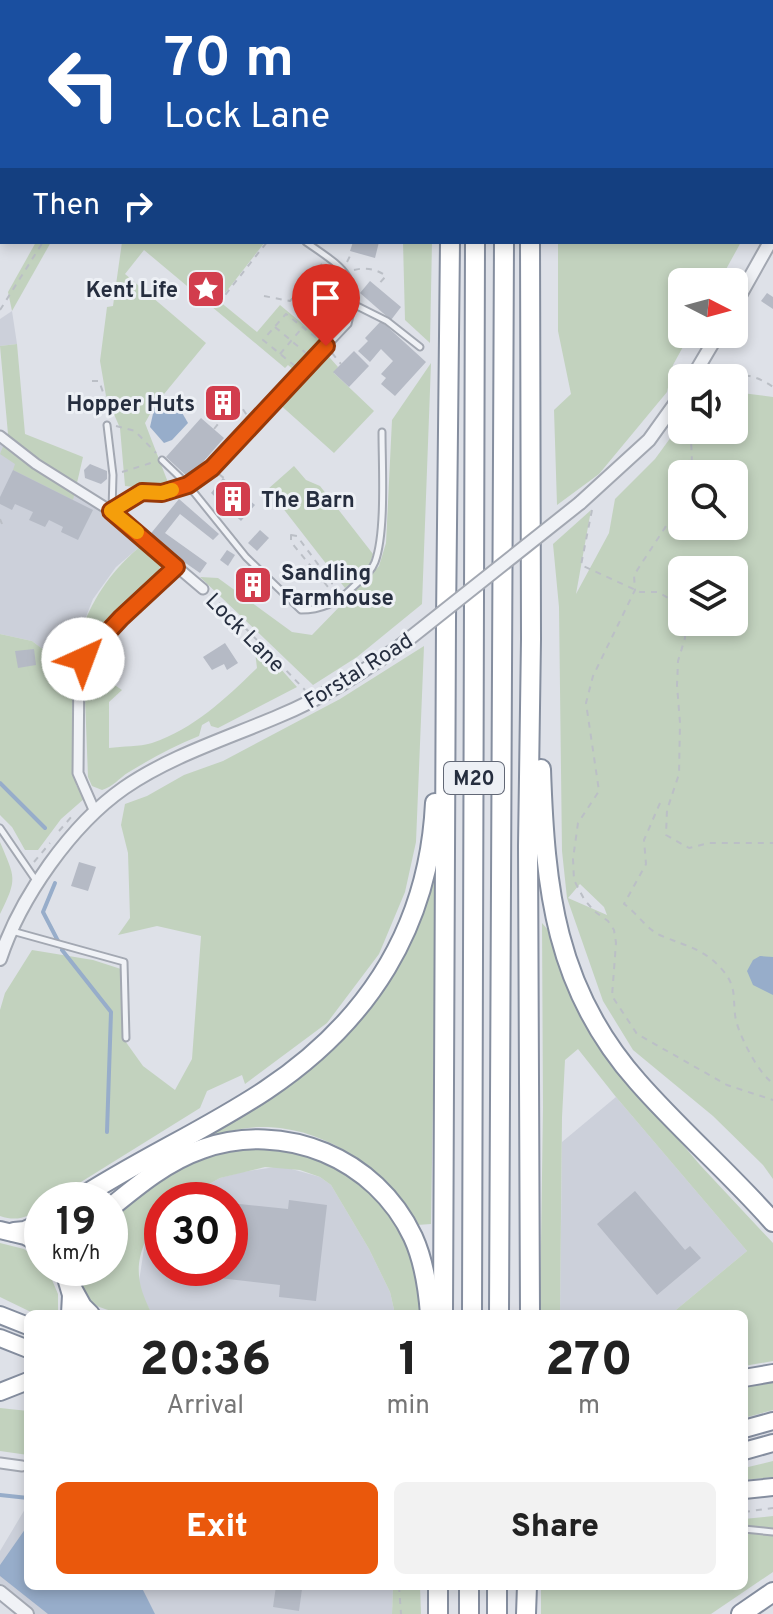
<!DOCTYPE html>
<html lang="en">
<head>
<meta charset="utf-8">
<style>
	:root { --surface:#fff; --page:#f2f2f2; --text:#222; --muted:#767676; --accent:#ea580c }
	body { margin:0; font-family:Overpass,sans-serif; background:var(--page); color:var(--text); height:100vh; display:flex; flex-direction:column; font-size:30px; white-space:nowrap }
	* { box-sizing:border-box; margin:0 }
	p { font-size:26px; color:var(--muted) }
	.icon { flex:none; width:44px; height:44px; fill:none; stroke:currentColor; stroke-width:2; stroke-linecap:round; stroke-linejoin:round }
	.map { position:relative; flex:1; overflow:hidden }
	.details { position:absolute; left:24px; top:1310px; width:724px; height:280px; display:flex; flex-direction:column; background:var(--surface); border-radius:12px; box-shadow:0 4px 12px #0003 }
	.details>* { flex:none }
	.top-card { position:absolute; left:0px; top:0px; width:774px; height:244px; box-shadow:0 4px 12px #0003; background:#1a4fa0; color:#fff; overflow:hidden }
	.needle { width:52px; rotate:96deg }
	.fabs { position:absolute; left:668px; top:268px; display:grid; gap:16px }
	.fabs a { display:grid; place-items:center; width:80px; height:80px; border-radius:12px; background:var(--surface); box-shadow:0 4px 12px #0003; font-size:40px }
	.speed { position:absolute; left:24px; top:1182px; display:flex; gap:16px; font-size:40px; font-weight:700; text-align:center }
	.speed>* { display:grid; place-content:center; width:104px; height:104px; border-radius:50%; background:var(--surface); box-shadow:0 4px 12px #0003; line-height:1 }
	.speed small { font-size:20px; font-weight:400 }
	.speed .limit { border:12px solid #d22; background:#fff; color:#111 }
	.pin { position:absolute; display:grid; place-items:center; width:68px; height:68px; color:#fff; margin:-82px -34px; border-radius:50% 50% 50% 0; rotate:-45deg; box-shadow:0 0 8px #0007 }
	.pin .icon { rotate:45deg }
	.me { position:absolute; width:88px; margin:-44px; rotate:43deg; stroke-linejoin:round; filter:drop-shadow(0 0 6px #0008) }
	.turn { display:flex; align-items:center; gap:28px; height:168px; padding:0 32px; font-size:36px }
	.turn .icon { width:104px; height:104px; stroke-width:2.5 }
	.turn b { display:block; font-size:56px; line-height:68px }
	.then { display:flex; align-items:center; height:76px; padding:0 32px; background:#0003; gap:16px; font-size:30px }
	.eta { display:flex; justify-content:space-evenly; align-items:center; height:136px; text-align:center }
	.eta b { font-size:48px; font-weight:800; line-height:56px }
	.cta { display:flex; gap:16px; margin-top:auto; padding:16px 32px }
	.cta a { flex:1; height:92px; border-radius:12px; background:var(--accent); color:#fff; font-size:32px; font-weight:800; line-height:92px; text-align:center }
	.cta a+a { background:var(--page); color:var(--text) }
	.map>svg:first-child { display:block }
	.built { fill:#ccd0da }
	.green { fill:#c2d2be; fill-rule:evenodd }
	.water { fill:#97adca }
	.lines { fill:none; stroke-linecap:round; stroke-linejoin:round }
	.stream { stroke:#97adca; stroke-width:4 }
	.river { stroke:#97adca; stroke-width:22 }
	.building { fill:#b5bac5 }
	.service-casing { stroke:#a3a8b2; stroke-width:9 }
	.minor-casing { stroke:#a3a8b2; stroke-width:13 }
	.tertiary-casing { stroke:#a3a8b2; stroke-width:16 }
	.trunk-casing { stroke:#858e9f; stroke-width:20 }
	.motorway-casing { stroke:#858e9f; stroke-width:22 }
	.path { stroke:#bbbfc6; stroke-width:2; stroke-dasharray:6 6; stroke-linecap:butt }
	.service { stroke:#f0f2f6; stroke-width:5 }
	.minor { stroke:#f0f2f6; stroke-width:9 }
	.tertiary { stroke:#f0f2f6; stroke-width:12 }
	.trunk { stroke:#fff; stroke-width:16 }
	.motorway { stroke:#fff; stroke-width:18 }
	.tertiary-bridge-casing { stroke:#a3a8b2; stroke-width:16; stroke-linecap:butt }
	.tertiary-bridge { stroke:#f0f2f6; stroke-width:12 }
	.route-casing { stroke:#983908; stroke-width:20 }
	.route { stroke:#ea580c; stroke-width:14 }
	.slow { stroke:#f59e0b; stroke-width:14 }
	.labels { text-anchor:middle; stroke-width:6; stroke-linejoin:round; paint-order:stroke }
	.shield { fill:#edf0f5; stroke:#626876; stroke-width:2 }
	.shield-label { font-size:20px; font-weight:bold; fill:#262e3f }
	.poi-label { font-size:22px; font-weight:bold; fill:#262e3f; stroke:#edf0f5; text-anchor:end }
	.street-label { font-size:22px; fill:#262e3f; stroke:#edf0f5 }
</style>
</head>
<body>
<div class="map">
<svg width="773" height="1614" viewBox="0 0 773 1614">
	<rect width="100%" height="100%" fill="#dee1e8"/>
	<g class="built">
		<path d="M12,311L17,344L0,346V319Z"/>
		<path d="M0,439L99,508L144,543L116,567L93,599L80,632L67,647L53,657L32,641L0,634Z"/>
		<path d="M616,1097L747,1251L671,1314H560L562,1142Z"/>
		<path d="M281,1166L320,1177L331,1185L369,1249L390,1292L395,1314H152L138,1288L145,1242L158,1220L162,1216V1268H230V1200H181L220,1178L242,1172Z"/>
		<path d="M28,1504V1586H393L392,1614H33L0,1585V1551Z"/>
	</g>
	<g class="green">
		<path d="M173,0H428V2H171Z"/>
		<path d="M561,0H773L772,187V2Z"/>
		<path d="M36,242H51L12,311L8,292Z"/>
		<path d="M122,242H265L219,301L257,332L280,305L322,340L296,372L288,365L285,368L144,250L125,274L206,343L155,405L145,423L169,485L163,490L125,486L120,428L106,396L100,361L107,307L113,306Z"/>
		<path d="M403,242H432L430,343L405,320Z"/>
		<path d="M558,242H741L719,282H682V334H690L673,365L667,392L599,474L557,505L554,410L571,394L558,331Z"/>
		<path d="M17,344L25,434L83,457L73,500L13,470L15,464L0,454L8,434L0,346Z"/>
		<path d="M323,350L338,367L334,373L374,411L334,453L277,402Z"/>
		<path d="M431,363L422,604L357,657L313,685L200,577L218,578L292,632L312,635L379,566L386,543L392,420Z"/>
		<path d="M734,392L773,397V1179L763,1165L713,1116L633,1050L603,1001L567,898L562,851L559,607L553,544L591,510L576,594L609,533L615,499L655,459L682,422V430H734ZM682,474H734V526H682ZM682,570H734V622H682ZM580,884L604,907L607,915L568,898Z"/>
		<path d="M294,466L306,480L320,486L373,554L368,570L345,588L268,489Z"/>
		<path d="M144,543L163,561L157,573L91,642L86,643L80,632C96,593 111,571 144,543Z"/>
		<path d="M0,634L32,641L53,657L67,647L75,672L76,785L85,798L61,819L38,850H25L12,827L0,815Z"/>
		<path d="M424,646L416,842L405,892L379,954L327,1023L245,1084L242,1075L207,1091L200,1108L52,1200H42V1207C28,1217 18,1222 0,1216V1010L5,993L32,950L93,960L121,969L123,1038L143,1066L175,1090L192,1059L201,936L157,926L118,935L130,918L128,853L121,825L125,804L147,796L184,775L223,761L340,699Z"/>
		<path d="M262,648L297,687L218,728L211,726L209,721L202,725L199,736C174,746 152,758 129,772C119,778 113,787 102,790L92,786L88,777L84,671L101,654V676L122,690L109,702V748C123,746 139,747 152,743C194,729 226,698 257,668L255,652Z"/>
		<path d="M0,842C15,878 18,878 0,914Z"/>
		<path d="M437,852L431,1224L417,1225C385,1172 333,1130 268,1127C241,1126 215,1135 189,1141C275,1090 356,1050 402,956C408,945 415,934 419,923C427,900 431,875 437,852Z"/>
		<path d="M542,923L548,930L592,1037L700,1165L773,1243V1361L744,1366V1314H671L747,1251L616,1097L578,1049L565,1060L562,1117L560,1314H540L543,1107Z"/>
		<path d="M230,1147C251,1148 278,1144 297,1150C373,1172 421,1235 420,1314H395L390,1292L369,1249L331,1185L320,1177L300,1170L265,1167L220,1178L181,1200H162C162,1218 153,1224 146,1240C133,1268 139,1289 152,1314C121,1314 74,1313 78,1268H110V1217L155,1182L189,1161Z"/>
		<path d="M0,1243L24,1249L42,1262V1268H47L58,1294V1314H35L0,1297Z"/>
		<path d="M773,1379V1410L744,1418V1383Z"/>
		<path d="M0,1408L28,1411V1455L0,1451Z"/>
		<path d="M773,1461V1477L744,1480V1468Z"/>
		<path d="M773,1516V1572L711,1614H541V1586H744V1519Z"/>
		<path d="M393,1586H420L421,1614H392Z"/>
	</g>
	<g class="water">
		<path d="M177,404L188,423L172,440L164,443L150,427L155,405Z"/>
		<path d="M760,956L773,957V995L753,985L747,971L753,960Z"/>
		<path d="M28,1525V1586L37,1588L42,1586H141L155,1614H48L0,1576V1565Z"/>
	</g>
	<g class="lines">
		<g class="stream">
			<path d="M0,783L45,828"/>
			<path d="M55,883L43,912L58,941"/>
			<path d="M62,950L111,1012L107,1132"/>
			<path d="M0,1495L28,1498"/>
		</g>
		<path class="river" d="M0,109V145"/>
	</g>
	<g class="building">
		<path d="M353,242H379L375,258L350,251Z"/>
		<path d="M370,281L401,307L391,320L360,293Z"/>
		<path d="M767,293L773,297V309L761,301Z"/>
		<path d="M381,321L426,362L395,396L381,384L386,378L381,374L393,361L381,349L370,362L358,351L368,341L365,338Z"/>
		<path d="M354,351L369,366L349,387L333,372Z"/>
		<path d="M229,389L235,394L217,416L211,411Z"/>
		<path d="M201,418L224,438L189,478L166,457Z"/>
		<path d="M90,464L107,471V479L101,484L85,478L84,470Z"/>
		<path d="M13,470L93,510L78,540L61,532L63,527L49,520L45,527L29,520L33,512L15,504L12,510L0,504V497Z"/>
		<path d="M223,478L255,505L241,521L211,493Z"/>
		<path d="M179,499L219,534L213,540L180,514L165,533L207,563L200,573L148,537Z"/>
		<path d="M260,530L269,538L257,551L248,543Z"/>
		<path d="M227,550L235,555L228,566L220,560Z"/>
		<path d="M248,574L264,585L258,594L242,584Z"/>
		<path d="M225,643L238,663L227,670L224,664L212,670L203,657Z"/>
		<path d="M34,649L36,665L18,668L15,651Z"/>
		<path d="M79,862L96,867L88,891L71,886Z"/>
		<path d="M635,1191L685,1250L690,1246L701,1258L657,1295L597,1224Z"/>
		<path d="M289,1200L327,1205L316,1301L279,1297L280,1285L211,1277L212,1268H230V1203L288,1209Z"/>
		<path d="M276,1586L302,1589L299,1611L273,1607Z"/>
	</g>
	<g class="lines">
		<g class="service-casing">
			<g id="service">
				<path d="M166,2L167,0"/>
				<path d="M353,304L387,321L420,347"/>
				<path d="M107,425L113,475L112,510"/>
				<path d="M162,460L188,485L212,468L348,324C361,275 343,268 306,242"/>
				<path d="M111,511L142,492L162,493L188,485L246,557L301,610C321,610 337,603 351,589C359,581 371,573 375,562C386,532 382,466 382,432"/>
				<path d="M68,632L79,661"/>
				<path d="M0,828L37,882"/>
				<path d="M12,931L124,962L126,1038"/>
				<path d="M744,1529L773,1532"/>
			</g>
		</g>
		<g class="minor-casing">
			<g id="minor">
				<path d="M0,436L36,464L111,511L203,589"/>
				<path d="M95,812L78,773L79,661L176,567"/>
				<path d="M0,1463L22,1466"/>
			</g>
		</g>
		<g class="tertiary-casing">
			<g id="tertiary">
				<path d="M734,306L770,242"/>
				<path d="M692,378L718,334"/>
				<path d="M580,503L649,440L682,394"/>
				<path d="M0,959C20,898 71,825 124,788C170,756 228,738 279,716C323,698 361,673 400,646"/>
				<path d="M0,1592L27,1614"/>
			</g>
		</g>
		<g class="trunk-casing">
			<g id="trunk">
				<path d="M0,1230L25,1236L42,1245"/>
				<path d="M63,1268L71,1295L70,1314"/>
				<path d="M72,1286L83,1306L91,1314"/>
				<path d="M0,1315L28,1326"/>
				<path d="M0,1338L28,1349"/>
				<path d="M744,1378L773,1373"/>
				<path d="M0,1392L28,1381"/>
				<path d="M744,1429L773,1421"/>
				<path d="M744,1451L773,1443"/>
				<path d="M744,1490L773,1487"/>
			</g>
		</g>
		<g class="motorway-casing">
			<g id="motorway">
				<path d="M448,0V2"/>
				<path d="M474,0V2"/>
				<path d="M506,0V2"/>
				<path d="M529,0V2"/>
				<path d="M541,769C545,888 555,989 638,1082C681,1131 730,1173 773,1222"/>
				<path d="M77,1200C138,1160 206,1130 266,1090C368,1022 429,927 435,803"/>
				<path d="M110,1208C138,1185 167,1161 202,1149C284,1120 376,1158 413,1237C424,1261 428,1288 430,1314"/>
				<path d="M14,1232L25,1231L42,1223"/>
				<path d="M68,1278L69,1268"/>
				<path d="M443,1314L446,620L450,242"/>
				<path d="M472,1314L475,242"/>
				<path d="M499,1314L504,242"/>
				<path d="M530,1314L528,846L531,639L530,242"/>
				<path d="M438,1614V1586"/>
				<path d="M469,1614V1586"/>
				<path d="M497,1614V1586"/>
				<path d="M526,1614L527,1586"/>
				<path d="M741,1614L773,1592"/>
			</g>
		</g>
		<g class="path">
			<path d="M61,0V2"/>
			<path d="M347,262L352,252"/>
			<path d="M354,270C365,267 377,269 386,276L377,286"/>
			<path d="M264,296L290,301L322,264"/>
			<path d="M218,304L267,242"/>
			<path d="M0,310L43,242"/>
			<path d="M275,327L307,354"/>
			<path d="M332,353L341,364"/>
			<path d="M280,354L302,328"/>
			<path d="M295,366L263,340L286,314L319,340"/>
			<path d="M721,378C741,372 756,375 773,387"/>
			<path d="M92,381H99L112,417"/>
			<path d="M116,426L135,431L156,453"/>
			<path d="M214,429L237,400L248,417"/>
			<path d="M122,472L154,462"/>
			<path d="M219,474L239,491"/>
			<path d="M690,474C694,461 690,444 691,430"/>
			<path d="M682,494L670,520L634,575L635,590L593,676L586,703L599,791L578,823L573,859L574,880L584,899L594,911L608,921L614,930L616,943L612,996L637,1034L727,1085L773,1100"/>
			<path d="M592,510L581,565L640,592H658L682,606"/>
			<path d="M0,519L2,524"/>
			<path d="M291,535L297,536L332,583V586L328,587L291,542Z"/>
			<path d="M210,595L228,610L305,690"/>
			<path d="M684,622L685,638L678,661L677,685L680,723L679,774L667,810L666,835L689,848L709,843H773"/>
			<path d="M660,803L644,840L646,864L624,904C637,913 648,931 662,936C688,947 706,949 725,973C736,988 733,997 735,1014C736,1031 759,1075 773,1083"/>
			<path d="M59,831L73,815"/>
			<path d="M34,862L50,843"/>
			<path d="M744,1512L773,1508"/>
			<path d="M399,1586L401,1614"/>
		</g>
		<use href="#service" class="service"/>
		<use href="#minor" class="minor"/>
		<use href="#tertiary" class="tertiary"/>
		<use href="#trunk" class="trunk"/>
		<use href="#motorway" class="motorway"/>
		<g class="tertiary-bridge-casing">
			<path id="tertiary-bridge" d="M400,646L580,503"/>
		</g>
		<use href="#tertiary-bridge" class="tertiary-bridge"/>
	</g>
	<g class="lines">
		<g class="route-casing">
			<path id="route" d="M83,659L121,618L176,567L111,511L142,492L162,493L188,485L212,468L326,346"/>
		</g>
		<use href="#route" class="route"/>
		<path class="slow" d="M137,532L111,511L142,492L162,493L172,490"/>
	</g>
	<defs>
		<g id="sight-square" transform="scale(2)"><rect x="-9" y="-9" width="18" height="18" rx="4" fill="#d23d4d" stroke="#edf0f5"/><path d="M0-6L1.8-2.2L6-1.7L2.9 1.2L3.7 5.4L0 3.3L-3.7 5.4L-2.9 1.2L-6-1.7L-1.8-2.2Z" fill="#fff"/></g>
		<g id="building-square" transform="scale(2)"><rect x="-9" y="-9" width="18" height="18" rx="4" fill="#d23d4d" stroke="#edf0f5"/><path d="M-4-6H4V6H1V3H-1V6H-4ZM-2.5-4.3h1.7v1.8h-1.7ZM.8-4.3h1.7v1.8H.8ZM-2.5-1h1.7V.8h-1.7ZM.8-1h1.7V.8H.8Z" fill="#fff"/></g>
	</defs>
	<g fill-rule="evenodd">
		<use href="#sight-square" x="206" y="289"/>
		<use href="#building-square" x="223" y="403"/>
		<use href="#building-square" x="233" y="499"/>
		<use href="#building-square" x="253" y="585"/>
	</g>
	<g class="labels">
		<rect class="shield" x="444" y="762" width="60" height="32" rx="6"/>
		<g class="shield-label">
			<text x="474" y="785">M20</text>
		</g>
		<g class="poi-label">
			<text x="178" y="297">Kent Life</text>
			<text x="195" y="411">Hopper Huts</text>
			<text x="261" y="507" text-anchor="start">The Barn</text>
			<text x="281" y="580" text-anchor="start">Sandling<tspan x="281" dy="25">Farmhouse</tspan></text>
		</g>
		<g class="street-label">
			<text transform="translate(246 632) rotate(45)" y="8">Lock Lane</text>
			<text transform="translate(358 670) rotate(-32)" y="8">Forstal Road</text>
		</g>
	</g>
</svg>
<div class="fabs">
<a><svg class="needle" viewBox="-14 -14 28 28"><path d="M0-13l5 13h-10z" fill="#e53935"/><path d="M0 13l5-13h-10z" fill="#767676"/></svg></a>
<a><svg class="icon" aria-label="sound" viewBox="0 0 24 24"><path d="M4 9h4l5-4v14l-5-4H4zM17 9q2 3 0 6"/></svg></a>
<a><svg class="icon" aria-label="search" viewBox="0 0 24 24"><circle cx="10" cy="10" r="6"/><path d="M15 15l6 6"/></svg></a>
<a><svg class="icon" aria-label="layers" viewBox="0 0 24 24"><path d="M12 4l9 5-9 5-9-5zM3 14l9 5 9-5"/></svg></a>
</div>
<div class="speed"><div>19<small>km/h</small></div><div class="limit">30</div></div>
<div class="pin" style="left:326px;top:346px;background:#d93025"><svg class="icon" aria-label="arrive" viewBox="0 0 24 24"><path d="M6 21V4h12l-3 4 3 4H6"/></svg></div>
<svg class="me" style="left:83px;top:659px" viewBox="-20 -20 40 40"><circle r="19" fill="#fff"/><path d="M0-13L10 11 0 6-10 11z" fill="#ea580c"/></svg>
<div class="top-card">
<div class="turn"><svg class="icon" aria-label="left" viewBox="0 0 24 24"><path d="M17 20v-9H6M10 6l-5 5 5 5"/></svg><div><b>70 m</b>Lock Lane</div></div>
<div class="then">Then<svg class="icon" aria-label="right" viewBox="0 0 24 24"><path d="M7 20v-9h11M14 6l5 5-5 5"/></svg></div>
</div>
<section class="details">
<div class="eta">
<div><b>20:36</b><p>Arrival</p></div>
<div><b>1</b><p>min</p></div>
<div><b>270</b><p>m</p></div>
</div>
<div class="cta"><a>Exit</a><a>Share</a></div>
</section>
</div>
</body>
</html>
